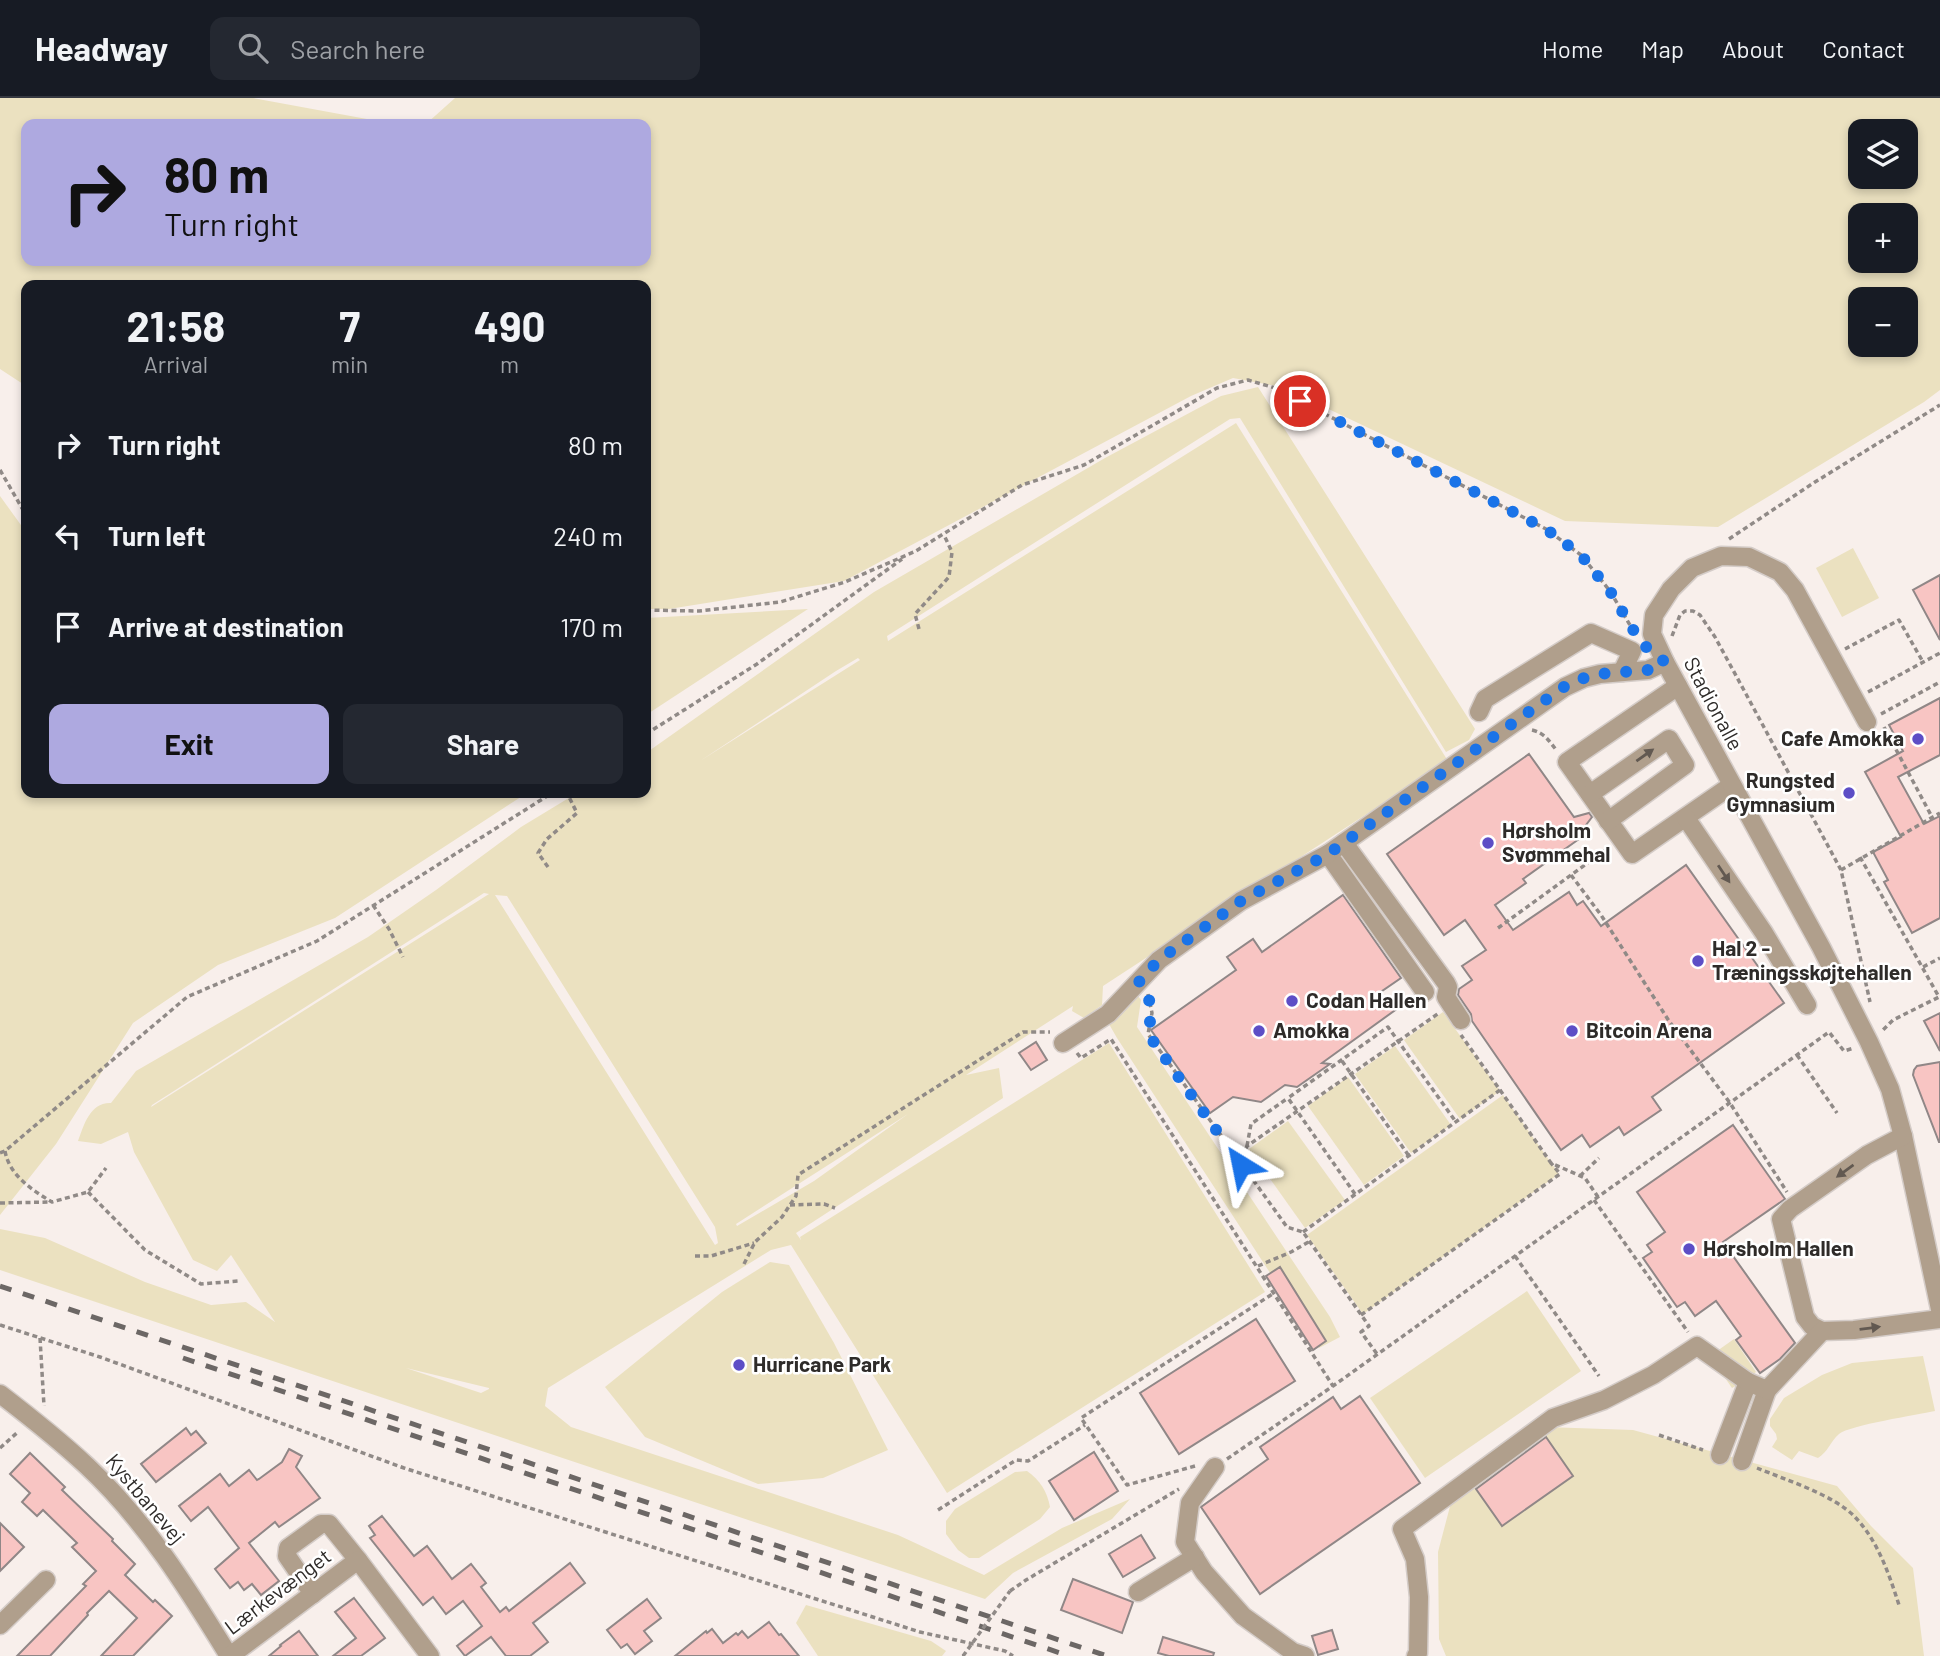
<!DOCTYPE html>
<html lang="en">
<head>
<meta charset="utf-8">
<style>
	:root { --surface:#171b24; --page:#242831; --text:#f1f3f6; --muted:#9ea1a6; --line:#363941; --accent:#aea9e0 }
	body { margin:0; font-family:Barlow,sans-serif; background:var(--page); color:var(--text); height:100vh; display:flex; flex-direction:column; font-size:26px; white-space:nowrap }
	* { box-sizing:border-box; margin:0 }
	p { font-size:23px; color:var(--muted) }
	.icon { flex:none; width:38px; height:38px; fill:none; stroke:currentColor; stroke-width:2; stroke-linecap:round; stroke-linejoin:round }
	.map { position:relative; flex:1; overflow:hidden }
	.details { position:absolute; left:21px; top:182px; width:630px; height:518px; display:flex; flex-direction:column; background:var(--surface); border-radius:14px; box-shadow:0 4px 10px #0003 }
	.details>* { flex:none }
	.guide { position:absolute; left:21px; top:21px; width:630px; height:147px; border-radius:14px; box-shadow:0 4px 10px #0003; background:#aea9e0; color:#111; overflow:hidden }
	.buttons { position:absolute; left:1848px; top:21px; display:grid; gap:14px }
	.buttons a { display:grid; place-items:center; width:70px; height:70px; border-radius:14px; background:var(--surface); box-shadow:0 4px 10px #0003; font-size:35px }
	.pin { position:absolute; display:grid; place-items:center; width:60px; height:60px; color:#fff; margin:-30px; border:4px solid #fff; border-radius:50%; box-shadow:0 2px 7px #0007 }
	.me { position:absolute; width:77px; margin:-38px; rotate:325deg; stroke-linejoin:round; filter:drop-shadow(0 0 5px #0008) }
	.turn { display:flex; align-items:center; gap:24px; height:147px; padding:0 28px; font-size:32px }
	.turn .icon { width:91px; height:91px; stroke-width:2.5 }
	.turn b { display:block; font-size:49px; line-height:60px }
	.eta { display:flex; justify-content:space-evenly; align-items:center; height:119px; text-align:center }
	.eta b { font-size:42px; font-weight:700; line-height:49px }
	.button { display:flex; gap:14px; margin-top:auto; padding:14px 28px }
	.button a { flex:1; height:80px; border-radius:14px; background:var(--accent); color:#111; font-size:28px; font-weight:700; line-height:80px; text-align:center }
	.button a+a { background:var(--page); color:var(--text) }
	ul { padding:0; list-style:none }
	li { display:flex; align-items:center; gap:21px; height:91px; padding:0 28px }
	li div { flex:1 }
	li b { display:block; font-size:26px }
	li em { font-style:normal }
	header { display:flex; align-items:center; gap:42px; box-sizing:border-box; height:98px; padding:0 35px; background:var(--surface); border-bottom:2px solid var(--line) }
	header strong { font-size:33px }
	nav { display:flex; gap:38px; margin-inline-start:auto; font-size:24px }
	.search { width:490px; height:63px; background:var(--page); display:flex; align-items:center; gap:18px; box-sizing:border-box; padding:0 24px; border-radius:14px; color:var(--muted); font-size:26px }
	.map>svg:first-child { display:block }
	.green { fill:#ebe1c0; fill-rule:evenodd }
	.building { fill:#f8c5c3; stroke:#908787; stroke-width:2 }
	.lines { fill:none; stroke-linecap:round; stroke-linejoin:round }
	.minor-casing { stroke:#d4ccc8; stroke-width:21 }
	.path { stroke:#908a87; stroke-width:3.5; stroke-dasharray:5 3.5; stroke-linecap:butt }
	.minor { stroke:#b09f8c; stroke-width:18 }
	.rail { stroke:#6c6765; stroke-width:5; stroke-dasharray:12 12; stroke-linecap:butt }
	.path-bridge { stroke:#908a87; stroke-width:3.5; stroke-dasharray:5 3.5; stroke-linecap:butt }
	.oneway { fill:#625951 }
	.route { stroke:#1a73e8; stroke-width:12; stroke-dasharray:0 21.6 }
	.poi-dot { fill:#5d4ec6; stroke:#fff; stroke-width:2.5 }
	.labels { text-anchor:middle; stroke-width:5; stroke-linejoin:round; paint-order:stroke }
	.street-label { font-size:21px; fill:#2e2b29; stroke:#fff }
	.poi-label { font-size:21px; font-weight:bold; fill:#2e2b29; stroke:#fff; text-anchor:start }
</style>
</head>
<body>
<header>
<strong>Headway</strong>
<div class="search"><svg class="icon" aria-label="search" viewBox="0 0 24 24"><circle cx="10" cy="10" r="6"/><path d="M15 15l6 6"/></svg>Search here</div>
<nav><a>Home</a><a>Map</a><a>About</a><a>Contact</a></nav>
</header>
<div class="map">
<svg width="1940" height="1558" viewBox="0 0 1940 1558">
	<rect width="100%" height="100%" fill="#f8efeb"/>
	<g class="green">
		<path d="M0,0H253L394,26H26V163H646V26H426L455,0H1940V292L1924,304L1718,429L1565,423L1282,289L1233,280L1191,298L844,483L669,511H646V187H26V288L0,271ZM1860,33H1906V79H1860ZM1906,117V163H1860V117ZM1860,201H1906V247H1860Z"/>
		<path d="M1258,289L1475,631L1469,642L1446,654L1240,320L1230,321L887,538L888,543L1236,325L1448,663L1103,888L1102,907L1084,920L1072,913L1073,908L966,977L999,970L1003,1000L796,1135L801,1142L800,1139L1109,945L1265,1194L947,1395L791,1147L771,1152L548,1290L545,1308L571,1329L898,1437L984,1477L1062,1430L1130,1401L1112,1421L1013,1475L985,1501L0,1172V1131L45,1140L145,1184L211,1207L246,1204L275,1224L231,1157L217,1173L193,1162L134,1054L128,1034L101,1046L78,1043C84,1027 90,1004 111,1005L136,973L368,839L436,792L521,729L577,695H646V655L874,494L1105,360L1221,298ZM858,560L860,562L700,663L836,573ZM484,795L489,796L151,1009L152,1007ZM495,797L507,798L715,1129L718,1145L715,1147ZM908,1016L814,1083L737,1128L736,1126ZM406,1270L489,1290V1291L481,1295Z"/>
		<path d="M0,398L26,434V695H527L335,820L218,867L133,925L56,1046L0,1117Z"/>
		<path d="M1853,450L1879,500L1842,519L1816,470Z"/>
		<path d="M808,511L646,617V520Z"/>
		<path d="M1131,888L1141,902L1137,929L1330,1219L1340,1239L1319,1250L1117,940L1105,919Z"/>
		<path d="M1443,914L1500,993L1460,1021L1404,942Z"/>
		<path d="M1395,948L1451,1027L1411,1055L1355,976Z"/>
		<path d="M1348,979L1404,1058L1364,1087L1308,1008Z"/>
		<path d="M1503,997L1559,1076L1363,1216L1307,1137Z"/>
		<path d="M1288,1023L1345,1102L1305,1130L1249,1051Z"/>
		<path d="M770,1164L789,1167L834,1245L888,1352L823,1380L758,1386L645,1339L605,1289L722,1194Z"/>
		<path d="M1527,1193L1581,1273L1425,1380L1370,1300Z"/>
		<path d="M1734,1241L1756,1274L1745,1282L1767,1308L1735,1297L1741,1285L1732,1290L1710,1258Z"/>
		<path d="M1923,1258L1935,1313C1917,1317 1850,1327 1839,1336C1830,1344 1828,1354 1818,1360L1799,1353L1792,1362L1772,1349L1777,1341L1776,1336L1770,1328V1321L1784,1300L1822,1277L1852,1265Z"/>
		<path d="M1546,1329L1633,1332L1837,1388L1871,1428L1913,1470L1924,1558H1446L1439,1541L1438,1454L1453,1397Z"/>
		<path d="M1027,1373C1040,1382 1047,1393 1050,1409L1040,1421L979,1460H969L958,1452L946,1436V1423L955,1411L1015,1374Z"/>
		<path d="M806,1507L931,1543L946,1553L942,1558H818L796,1525Z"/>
	</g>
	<g class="building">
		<path d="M1940,477V542L1913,492Z"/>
		<path d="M1940,600V657L1898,679L1924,726L1940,718V820L1912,835L1884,784L1888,782L1873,754L1901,739L1865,674L1903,653L1889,627Z"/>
		<path d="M1529,656L1574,719L1589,715L1592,719L1583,731L1586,736L1523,781L1526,785L1495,807L1513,832L1569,794L1577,807L1583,803L1601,828L1686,767L1784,905L1652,999L1661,1012L1624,1037L1619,1029L1590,1049L1582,1037L1561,1052L1472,923L1471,916L1458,897L1459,891L1472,882L1462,868L1486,852L1465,822L1444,837L1387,756Z"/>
		<path d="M1343,797L1401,880L1372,900L1405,905L1322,965L1330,966L1297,989L1285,987L1261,1004L1233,999L1210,1015L1151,932L1236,872L1227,859L1253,841L1262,854Z"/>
		<path d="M1940,915V953L1924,923Z"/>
		<path d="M1036,944L1047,962L1031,972L1019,955Z"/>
		<path d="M1940,964V1044H1939L1913,977L1914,972L1917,968Z"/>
		<path d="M1733,1027L1785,1101L1723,1144L1795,1245L1780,1261L1760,1275L1736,1242L1741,1238L1716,1203L1695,1218L1685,1204L1677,1209L1643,1160L1652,1154L1647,1147L1665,1134L1637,1094Z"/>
		<path d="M1280,1169L1326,1243L1313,1252L1266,1178Z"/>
		<path d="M1256,1221L1295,1283L1179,1356L1140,1295Z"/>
		<path d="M1360,1298L1420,1385L1260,1496L1201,1409L1268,1361L1260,1349L1333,1299L1341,1311Z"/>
		<path d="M186,1330L191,1337L196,1333L206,1345L156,1384L141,1366Z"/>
		<path d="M1546,1339L1573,1378L1502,1428L1476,1391Z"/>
		<path d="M289,1351L302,1358L296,1369L320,1400L279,1429L275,1424L249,1445L279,1483L261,1497L252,1486L244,1492L238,1484L230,1490L215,1471L239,1450L208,1409L191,1423L179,1408L220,1376L229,1388L249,1372L257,1382L259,1381L282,1364Z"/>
		<path d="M1094,1354L1118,1393L1074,1422L1049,1383Z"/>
		<path d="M30,1355L65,1389L62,1392L113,1441L112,1443L135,1466L125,1477L153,1504L155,1502L172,1518L133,1558H101L137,1520L109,1493L87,1515L88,1517L50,1558H17L86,1488L83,1486L96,1473L72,1449L77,1445L43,1412L37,1418L22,1404L30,1395L10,1376Z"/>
		<path d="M382,1418L414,1458L427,1448L452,1481L471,1466L486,1485L481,1489L500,1514L506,1509L509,1513L570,1465L585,1485L533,1525L548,1544L530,1558H506L491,1539L465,1558L457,1548L482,1528L463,1503L446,1516L433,1499L423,1507L370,1440L375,1437L369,1428Z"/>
		<path d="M0,1425L24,1449L0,1473Z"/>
		<path d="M1141,1437L1155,1460L1123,1479L1109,1456Z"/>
		<path d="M1073,1481L1133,1504L1122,1535L1061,1512Z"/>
		<path d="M354,1500L385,1540L361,1558H333L356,1540L335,1514Z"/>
		<path d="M647,1501L661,1520L644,1533L652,1543L635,1556L627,1546L621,1550L607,1532Z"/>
		<path d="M769,1524L779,1537L781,1536L799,1558H675L706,1533L707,1535L712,1531L723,1545L736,1535L738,1537L742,1533L748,1540Z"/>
		<path d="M1332,1532L1338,1551L1318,1557L1312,1538Z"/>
		<path d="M299,1533L318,1558H269L281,1548L280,1547Z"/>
		<path d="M1163,1539L1214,1555L1213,1558H1169L1158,1555Z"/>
	</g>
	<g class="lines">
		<g class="minor-casing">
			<g id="minor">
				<path d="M1678,588L1567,664L1632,756L1732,687"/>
				<path d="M1479,614L1485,601L1591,535L1632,553L1622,574"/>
				<path d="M1867,624L1795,492L1780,474L1749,459L1721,458L1692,470L1671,491L1654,517L1652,536L1665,564L1821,849L1869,944L1890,991L1903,1038L1940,1211"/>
				<path d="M1590,696L1669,641L1685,667L1608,723"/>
				<path d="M1686,720L1764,835L1807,907"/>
				<path d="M1344,745L1446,885L1448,889L1446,899L1461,922"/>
				<path d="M1425,894L1328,756L1565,589L1584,580L1600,576L1648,572L1665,564"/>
				<path d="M1063,945L1108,916L1159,862L1241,803L1328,756"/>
				<path d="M1903,1038L1867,1057L1790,1111L1781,1121L1805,1219L1812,1228L1822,1233L1854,1232L1940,1221"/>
				<path d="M0,1296C30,1319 60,1343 87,1368C145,1422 188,1491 229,1558"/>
				<path d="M1720,1357L1748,1284"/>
				<path d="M1742,1363L1767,1292"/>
				<path d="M1215,1369L1190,1405L1185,1444L1204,1474L1243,1518L1293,1554L1305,1558"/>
				<path d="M1138,1494L1195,1459"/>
				<path d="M313,1496L287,1458L288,1450L321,1426H329L358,1462"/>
				<path d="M0,1527L46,1482"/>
				<path d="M230,1558L358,1462L430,1558"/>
				<path d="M1416,1558L1418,1555L1419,1499L1415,1461L1402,1431L1553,1320L1604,1302L1653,1277L1697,1248L1748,1284L1767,1292L1822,1233"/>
			</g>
		</g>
		<g class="path">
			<path d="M0,372L26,417"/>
			<path d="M1729,441L1815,384L1940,307"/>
			<path d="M646,512L699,513L780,504L845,484L916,453L1022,387L1084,367L1217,290L1248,282L1275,290L1546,431L1581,457L1610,493L1634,534"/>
			<path d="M919,531L915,516L949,479L952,454L944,437"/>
			<path d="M1672,538L1680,517L1685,513H1693L1700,517L1715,539L1746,596L1841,772L1870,904"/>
			<path d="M1845,551L1899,522L1923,564"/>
			<path d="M1868,594L1940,555"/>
			<path d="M1881,616L1940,584"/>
			<path d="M1884,629L1932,719"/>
			<path d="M1532,632C1545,635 1549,643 1557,653"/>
			<path d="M646,636L757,566L902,461"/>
			<path d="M1860,759L1939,899L1893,922L1881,934"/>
			<path d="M548,769L538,755L547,741L577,715L567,695"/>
			<path d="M1841,772L1940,715"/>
			<path d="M1571,777L1601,817L1669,923L1730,1005L1787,1094"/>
			<path d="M373,807L389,831L403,859"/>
			<path d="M1498,830L1607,751"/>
			<path d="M1923,869L1940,860"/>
			<path d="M1148,896L1152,915L1148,936L1287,1129L1303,1134L1369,1228L1361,1234L1377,1256"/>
			<path d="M1077,955L1081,960L1111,941L1333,1288"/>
			<path d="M1797,957L1837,1015"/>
			<path d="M1342,963L1409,1058"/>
			<path d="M1500,992L1551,1065L1585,1080L1598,1099"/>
			<path d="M1247,1048L1251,1026L1288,1000"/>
			<path d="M5,1053C9,1077 32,1092 52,1104L88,1094L106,1070"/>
			<path d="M0,1055L5,1053L187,899L317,843L552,695"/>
			<path d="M1241,1067L1247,1048L1439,915"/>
			<path d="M1580,1078L1599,1060"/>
			<path d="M88,1094L145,1152L201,1186L238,1183"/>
			<path d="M1355,1096L1288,1000L1388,929L1456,1024"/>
			<path d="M1594,1102L1688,1234"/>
			<path d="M0,1105L50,1104"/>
			<path d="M790,1107L824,1106L835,1110"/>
			<path d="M1303,1134L1500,992L1461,937"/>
			<path d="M695,1158H711L754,1145"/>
			<path d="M1515,1158L1599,1278"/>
			<path d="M744,1166L755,1144L782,1119L796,1098L798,1077L801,1075L1023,934H1050"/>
			<path d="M1258,1168L1291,1154L1310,1143"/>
			<path d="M1361,1217L1560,1076L1551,1065"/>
			<path d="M0,1227L100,1259L404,1370L920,1534L1005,1553L1013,1558"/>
			<path d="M40,1240L44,1308"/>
			<path d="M1659,1337L1703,1352"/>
			<path d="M0,1350L19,1333"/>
			<path d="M1227,1361L1333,1288L1829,934L1844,953L1854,950"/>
			<path d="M1195,1368L1127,1387L1081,1320L1274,1195"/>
			<path d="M1757,1370C1786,1382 1834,1397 1855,1419C1878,1443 1889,1476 1899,1507"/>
			<path d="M938,1412L1016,1362L1028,1363L1085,1327"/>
			<path d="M1010,1493L1026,1482L1179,1391"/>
			<path d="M962,1558H963"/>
		</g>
		<use href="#minor" class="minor"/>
		<g class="rail">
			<path d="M0,1188L1107,1558"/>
			<path d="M183,1260L1069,1558"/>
		</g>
		<path class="path-bridge" d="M963,1558L1010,1493"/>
	</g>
	<defs><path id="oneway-solid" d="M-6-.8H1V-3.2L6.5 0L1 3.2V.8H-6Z" transform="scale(1.75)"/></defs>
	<g class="oneway">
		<use href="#oneway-solid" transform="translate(1645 657) rotate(-35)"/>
		<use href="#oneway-solid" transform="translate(1724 776) rotate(56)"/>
		<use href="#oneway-solid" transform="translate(1845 1073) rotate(144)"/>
		<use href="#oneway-solid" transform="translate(1870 1230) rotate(-7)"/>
	</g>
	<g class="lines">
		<path class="route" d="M1241,1067L1148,936C1152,915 1153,901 1139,883L1159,862L1241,803L1328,756L1564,589L1584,580L1600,576L1648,572L1665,564L1641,545L1610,493L1581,457L1546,431L1300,303"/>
	</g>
	<g class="poi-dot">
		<circle cx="1918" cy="641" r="7"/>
		<circle cx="1849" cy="695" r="7"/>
		<circle cx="1488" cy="745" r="7"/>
		<circle cx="1698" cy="863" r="7"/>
		<circle cx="1292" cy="903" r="7"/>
		<circle cx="1259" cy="933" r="7"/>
		<circle cx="1572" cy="933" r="7"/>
		<circle cx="1689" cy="1151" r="7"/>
		<circle cx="739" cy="1267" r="7"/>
	</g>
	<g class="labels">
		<g class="street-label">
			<text transform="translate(1713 606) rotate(62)" y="7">Stadionalle</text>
			<text transform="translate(145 1401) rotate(50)" y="7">Kystbanevej</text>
			<text transform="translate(278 1494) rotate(-37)" y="7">Lærkevænget</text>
		</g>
		<g class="poi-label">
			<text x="1904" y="648" text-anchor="end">Cafe Amokka</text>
			<text x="1835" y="690" text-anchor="end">Rungsted<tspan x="1835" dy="24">Gymnasium</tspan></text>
			<text x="1502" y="740">Hørsholm<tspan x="1502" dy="24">Svømmehal</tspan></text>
			<text x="1712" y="858">Hal 2 -<tspan x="1712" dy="24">Træningsskøjtehallen</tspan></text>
			<text x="1306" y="910">Codan Hallen</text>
			<text x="1273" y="940">Amokka</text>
			<text x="1586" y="940">Bitcoin Arena</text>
			<text x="1703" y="1158">Hørsholm Hallen</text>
			<text x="753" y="1274">Hurricane Park</text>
		</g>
	</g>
</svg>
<div class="buttons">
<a><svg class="icon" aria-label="layers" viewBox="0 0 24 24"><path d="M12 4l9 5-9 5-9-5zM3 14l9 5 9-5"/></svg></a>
<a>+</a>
<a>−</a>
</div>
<div class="pin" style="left:1300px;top:303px;background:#d93025"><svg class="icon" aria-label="arrive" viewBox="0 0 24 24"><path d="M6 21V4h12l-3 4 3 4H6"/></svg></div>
<svg class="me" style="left:1241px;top:1067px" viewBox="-20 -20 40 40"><path d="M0-17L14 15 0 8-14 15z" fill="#1a73e8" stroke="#fff" stroke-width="4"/></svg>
<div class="guide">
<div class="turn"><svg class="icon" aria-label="right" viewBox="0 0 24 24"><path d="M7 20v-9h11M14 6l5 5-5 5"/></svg><div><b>80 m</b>Turn right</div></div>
</div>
<section class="details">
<div class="eta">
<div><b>21:58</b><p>Arrival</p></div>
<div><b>7</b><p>min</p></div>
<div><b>490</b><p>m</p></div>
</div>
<ul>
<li><svg class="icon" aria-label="right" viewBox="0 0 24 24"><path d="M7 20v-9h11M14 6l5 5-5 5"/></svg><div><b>Turn right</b></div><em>80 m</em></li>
<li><svg class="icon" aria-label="left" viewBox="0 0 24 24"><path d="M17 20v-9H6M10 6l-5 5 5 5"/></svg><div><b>Turn left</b></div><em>240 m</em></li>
<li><svg class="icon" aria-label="arrive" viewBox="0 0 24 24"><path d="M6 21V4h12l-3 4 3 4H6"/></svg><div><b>Arrive at destination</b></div><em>170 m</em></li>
</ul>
<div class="button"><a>Exit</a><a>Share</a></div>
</section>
</div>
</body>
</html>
